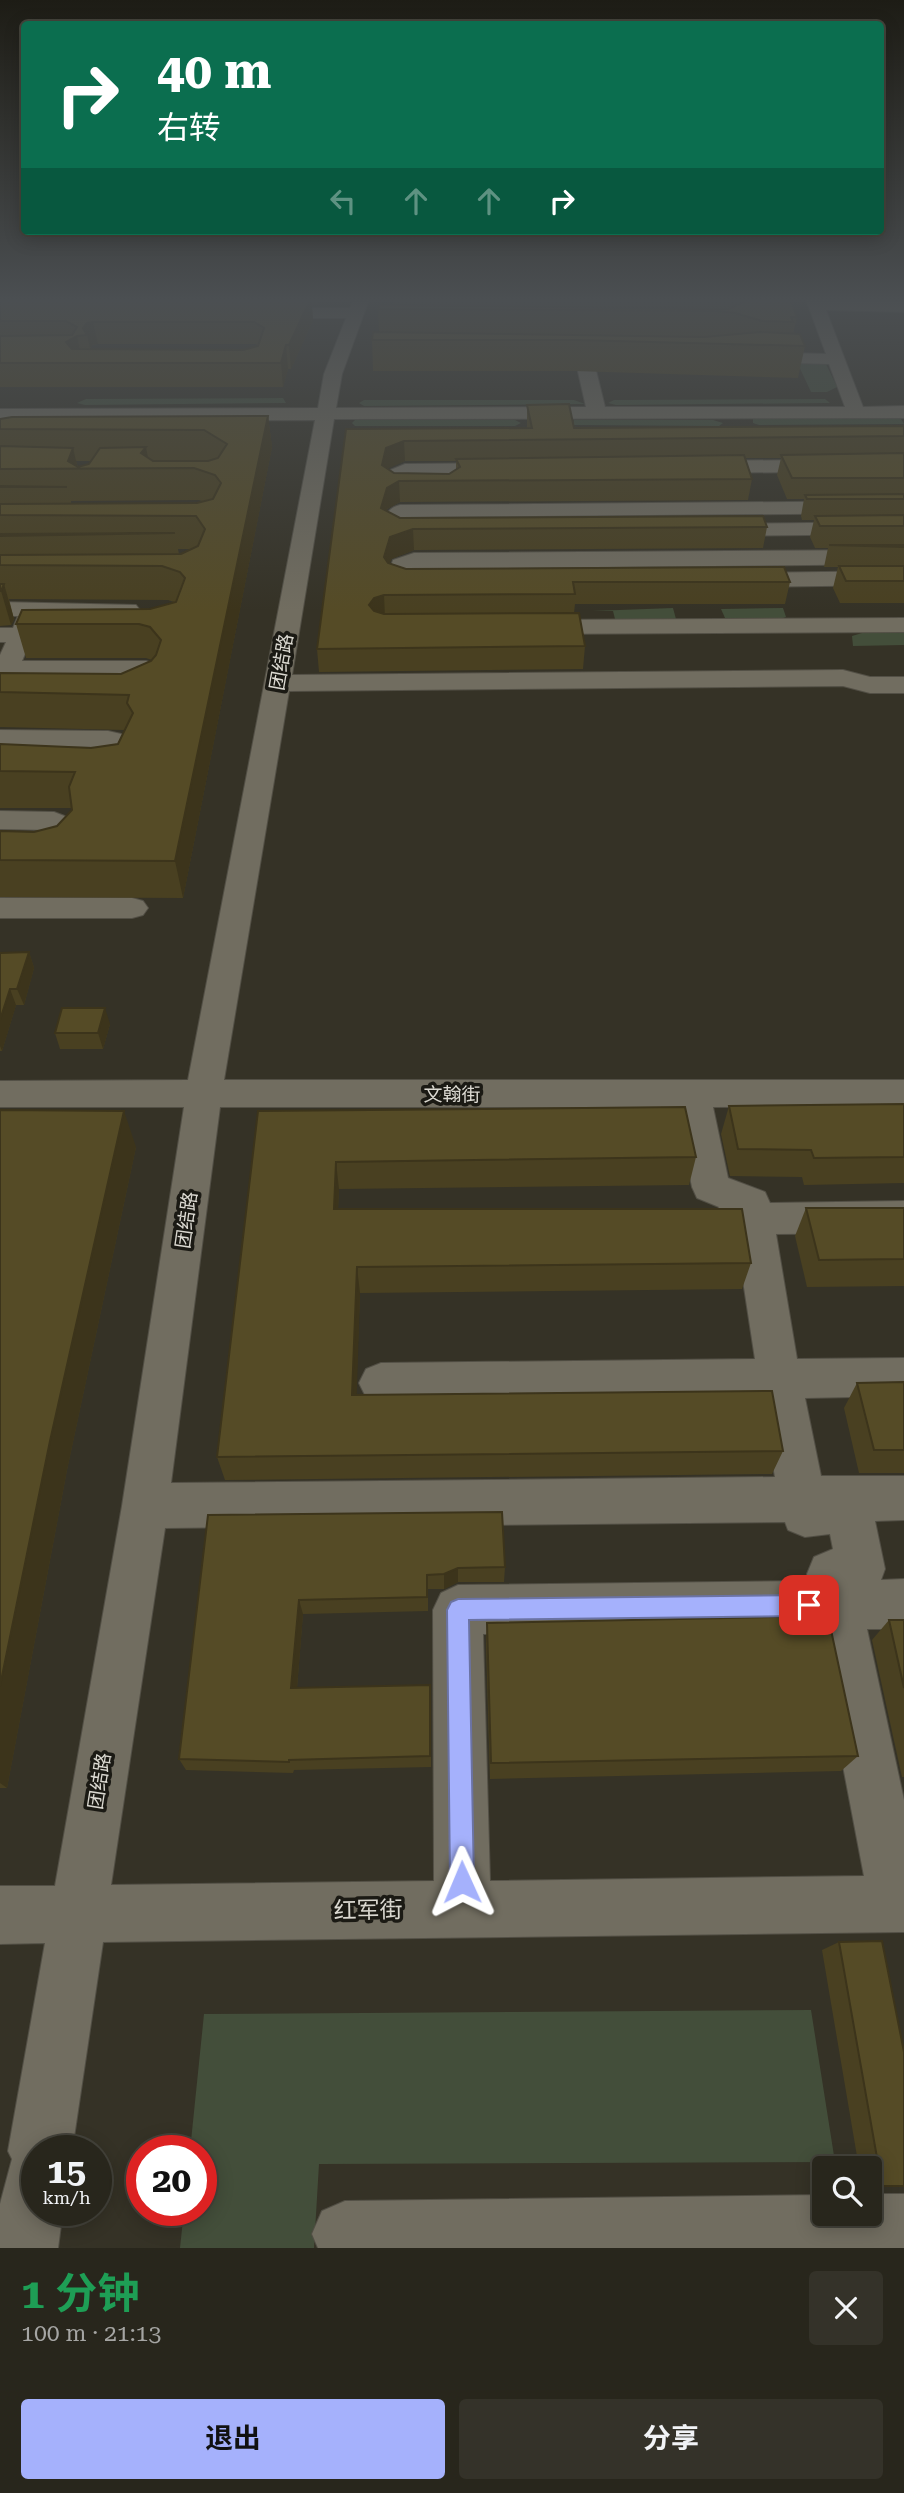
<!DOCTYPE html>
<html lang="zh">
<head>
<meta charset="utf-8">
<style>
	:root { --surface:#28261c; --page:#343229; --text:#f1f3f6; --muted:#a5a5a3; --line:#44433b; --accent:#a5b1fc }
	body { margin:0; font-family:"Roboto Serif","Noto Sans SC",serif; background:var(--page); color:var(--text); height:100vh; display:flex; flex-direction:column; font-size:26px; white-space:nowrap }
	* { box-sizing:border-box; margin:0 }
	p { font-size:23px; color:var(--muted) }
	.icon { flex:none; width:38px; height:38px; fill:none; stroke:currentColor; stroke-width:2; stroke-linecap:round; stroke-linejoin:round }
	.map { position:relative; height:2248px; overflow:hidden }
	.details { display:flex; flex-direction:column; background:var(--surface); flex:1 }
	.details>* { flex:none }
	.top-card { position:absolute; left:21px; top:21px; width:863px; height:214px; border-radius:7px; box-shadow:0 4px 18px #0003,0 0 0 2px var(--line); background:#0b6e4f; color:#fff; overflow:hidden }
	.fabs { position:absolute; left:812px; top:2156px; display:grid; gap:14px }
	.fabs a { display:grid; place-items:center; width:70px; height:70px; border-radius:7px; background:var(--surface); box-shadow:0 4px 18px #0003,0 0 0 2px var(--line); font-size:35px }
	.speed { position:absolute; left:21px; top:2135px; display:flex; gap:14px; font-size:35px; font-weight:700; text-align:center }
	.speed>* { display:grid; place-content:center; width:91px; height:91px; border-radius:50%; background:var(--surface); box-shadow:0 4px 18px #0003,0 0 0 2px var(--line); line-height:1 }
	.speed small { font-size:18px; font-weight:400 }
	.speed .limit { border:10px solid #d22; background:#fff; color:#111 }
	.pin { position:absolute; display:grid; place-items:center; width:60px; height:60px; color:#fff; margin:-30px; border-radius:14px; box-shadow:0 4px 10px #0006 }
	.me { position:absolute; width:77px; margin:-38px; rotate:359deg; stroke-linejoin:round; filter:drop-shadow(0 0 5px #0008) }
	.turn { display:flex; align-items:center; gap:24px; height:147px; padding:0 21px; font-size:32px }
	.turn .icon { width:91px; height:91px; stroke-width:2.5 }
	.turn b { display:block; font-size:49px; line-height:60px }
	.lanes { display:flex; align-items:center; height:66px; padding:0 21px; background:#0003; justify-content:center; gap:35px; direction:ltr }
	.lanes .off { opacity:.35 }
	.round { display:grid; place-items:center; flex:none; width:74px; height:74px; border-radius:7px; background:var(--page) }
	.overview { display:flex; align-items:center; justify-content:space-between; height:119px; padding:0 21px }
	h1 { font-size:42px; font-weight:700; line-height:52px; color:#1e9e55 }
	.primary-button { display:flex; gap:14px; margin-top:auto; padding:14px 21px }
	.primary-button a { flex:1; height:80px; border-radius:7px; background:var(--accent); color:#111; font-size:28px; font-weight:700; line-height:80px; text-align:center }
	.primary-button a+a { background:var(--page); color:var(--text) }
	.map>svg:first-child { display:block }
	.green { fill:#434e3a }
	.lines { fill:none; stroke-linecap:round; stroke-linejoin:round }
	.minor-casing { stroke:#524f45; stroke-width:2 }
	.minor { fill:#716d60; fill-rule:evenodd }
	.wall { fill:#494021; fill-rule:evenodd }
	.shaded-wall { fill:#3c341b }
	.building { fill:#554b26; stroke:#3c341b; stroke-width:2; fill-rule:evenodd }
	.route { fill:#a5b1fc; stroke:#6b73a4; stroke-width:2 }
	.labels { text-anchor:middle; stroke-width:7; stroke-linejoin:round; paint-order:stroke }
	.street-label { font-size:19px; fill:#dbd9d1; stroke:#1b1a14 }
	.near-street-label { font-size:23px; fill:#dbd9d1; stroke:#1b1a14 }
</style>
</head>
<body>
<div class="map">
<svg width="904" height="2248" viewBox="0 0 904 2248">
	<rect width="100%" height="100%" fill="#353226"/>
	<g class="green">
		<path d="M796,360L825,362L837,387L827,392H811Z"/>
		<path d="M283,398L286,403L85,405L77,403L86,399Z"/>
		<path d="M825,399L830,403L616,405L608,403L614,400Z"/>
		<path d="M364,400H574L585,404L364,406L359,403Z"/>
		<path d="M753,419H901L904,424L759,425L753,423Z"/>
		<path d="M355,420H515L521,423L515,426H355L352,423Z"/>
		<path d="M574,420H713L723,423L719,426L573,425Z"/>
		<path d="M673,608L676,619H615L613,611H592Z"/>
		<path d="M783,608L786,617L783,618H725L721,609Z"/>
		<path d="M862,633H904V645L853,646L852,636Z"/>
		<path d="M811,2010L835,2162L319,2164L314,2248H180L184,2210H201V2151H190L204,2014Z"/>
	</g>
	<g class="lines">
		<g class="minor-casing">
			<g id="minor">
				<path d="M354,297H370L342,374L336,408L586,407L574,354L568,297H584L592,354L605,407H845L829,364L753,362L744,357L753,352L826,354L805,297H821L822,300L904,302V312L826,310L863,407L904,406V418L334,419L292,675L843,670L870,677H904V693H870L843,686L289,691L224,1080H904V1106L713,1107L728,1178L765,1192L770,1203L904,1201V1233L776,1234L797,1359L904,1358V1396L805,1398L821,1476H904V1520L875,1521L885,1569L881,1580L904,1579V1629H867L904,1800V1932L103,1942L72,2151H37V2210H63L58,2248H0V2204L12,2159L8,2151L45,1943L0,1944V1886H55L122,1506L184,1107H0V1081L188,1080L315,420L0,421V409L318,408L324,374L346,318H263L255,313L263,308H350ZM220,1107H676L692,1187L697,1198L719,1207L710,1219L716,1230L736,1235L755,1359L381,1363L366,1369L359,1383L366,1397L381,1403L761,1398L775,1477L171,1483ZM785,1522L788,1530L805,1537L830,1534L833,1549L814,1557L807,1574L808,1581L458,1585L441,1593L433,1610L434,1881L111,1885L165,1528ZM817,1630L864,1876L490,1881L483,1634Z"/>
				<path d="M904,459V471L698,473L688,467L698,461Z"/>
				<path d="M507,463L517,469L514,473L405,478L437,483L440,487L437,491C424,495 394,496 385,485L388,471L405,464Z"/>
				<path d="M904,501V513L406,517V525L438,526L441,531L438,536C422,539 395,542 384,528C385,516 387,508 400,505Z"/>
				<path d="M904,522V534L716,536L705,530L716,524Z"/>
				<path d="M904,550V564L410,569L411,575L442,577L445,582C436,596 396,591 387,578L393,560L414,553Z"/>
				<path d="M904,571V585L741,587L730,580L741,573Z"/>
				<path d="M0,602L136,605L140,610L136,615L128,617L42,616L37,627L77,629L80,634L77,639L30,642L22,661H146L155,664L165,674C160,694 147,708 125,702L121,697L136,685L139,677H15L9,687L0,690V655L6,642H0V628H13L18,616H0Z"/>
				<path d="M904,618V632L531,634L523,632L519,627L523,622L531,620Z"/>
				<path d="M0,730L108,731L130,736L139,750L130,771L100,781L0,779V763L97,765L108,760L111,750L108,747L0,746Z"/>
				<path d="M0,811L54,812L75,820C80,827 83,837 80,846C71,874 23,865 0,865V847H49L52,842L49,830L0,829Z"/>
				<path d="M0,898H132L143,901L148,908L143,915L132,918H0Z"/>
				<path d="M870,2194H904V2248H318L312,2234L322,2211L345,2201L824,2195V2214H870Z"/>
			</g>
		</g>
		<use href="#minor" class="minor"/>
	</g>
	<g class="wall">
		<path d="M0,297H322L319,305H312L313,320L291,369H288L283,387H0ZM98,344H256L258,346L243,350L90,349L92,345Z"/>
		<path d="M393,297H789L797,317L793,334L805,346L798,378L574,371H373L372,340L379,332L378,309L393,305Z"/>
		<path d="M527,405L574,428L904,426V603H840L833,588L838,567H824L828,548H815L810,537L814,520H802L801,516L804,499H787L777,475L781,458H745L752,479L748,500L400,502L387,509V511L400,518L767,527L763,548L414,550L391,559L389,564L406,569L790,582L785,604H575L574,613L585,646L583,669L319,672L317,649L346,429L527,428ZM405,461H456V469L449,474L394,473L387,468Z"/>
		<path d="M268,416L272,447L183,898L0,897V831L34,832L57,826L72,810V808H0V744L91,748L118,744L125,730L0,727V673L121,674L152,660L146,658H26L16,624L150,609L174,602L168,600L9,599L14,619L11,625L0,626V419ZM76,461H92L89,464L78,467ZM199,500L202,501L197,503H71V501ZM178,549H191L179,554Z"/>
		<path d="M29,952L34,968L24,1005H16L2,1051H0V953Z"/>
		<path d="M110,1024L103,1049H60L55,1033Z"/>
		<path d="M904,1104V1183L804,1185L802,1177L730,1176L721,1134L729,1106Z"/>
		<path d="M0,1110L136,1147L67,1470L7,1788H0Z"/>
		<path d="M258,1111L696,1157L689,1185L339,1189L338,1209L751,1263L742,1289L360,1293L356,1395L783,1451L772,1474L225,1480L217,1457Z"/>
		<path d="M806,1208H904V1286L807,1287L795,1236Z"/>
		<path d="M904,1382V1473H859L844,1408L857,1383Z"/>
		<path d="M208,1515L505,1567L504,1582H458L444,1589H428V1611L303,1614L297,1688L431,1697V1767L294,1770L293,1773L186,1770L179,1759Z"/>
		<path d="M889,1620H904V1777H902L872,1640Z"/>
		<path d="M487,1623L858,1756L841,1771L490,1779L486,1643Z"/>
		<path d="M839,1942L882,2186L870,2184V2168H859L822,1950Z"/>
	</g>
	<g class="shaded-wall">
		<path d="M311,298L313,320L291,369L289,345Z"/>
		<path d="M93,322L98,344L92,345L90,348L87,335L83,328L87,323Z"/>
		<path d="M77,336L82,359L75,363L66,342Z"/>
		<path d="M286,345L288,369L283,387L281,363Z"/>
		<path d="M268,416L272,447L183,898L175,861Z"/>
		<path d="M404,441L405,461L387,469L382,465L386,448Z"/>
		<path d="M146,447L150,468L141,453Z"/>
		<path d="M73,448L78,469L68,461Z"/>
		<path d="M399,481L400,502L387,509L382,529L381,508L387,488Z"/>
		<path d="M413,529L414,550L391,559L385,579L384,557L390,537Z"/>
		<path d="M4,584L14,619L11,625L1,591Z"/>
		<path d="M384,595L385,617L375,620L369,605L374,598Z"/>
		<path d="M29,952L34,968L24,1005L17,989Z"/>
		<path d="M10,989L16,1005L2,1051L0,1046V1020Z"/>
		<path d="M105,1008L110,1024L103,1049L98,1033Z"/>
		<path d="M124,1111L136,1147L67,1470L7,1788L0,1783V1686L50,1441Z"/>
		<path d="M336,1162L339,1189L337,1236L334,1209Z"/>
		<path d="M357,1267L360,1293L356,1419L352,1395Z"/>
		<path d="M458,1568V1582L444,1589V1574Z"/>
		<path d="M299,1600L303,1614L296,1700L291,1688Z"/>
	</g>
	<g class="building">
		<path d="M0,297H55L311,298L289,345H286L281,363H0V336L72,335L77,327L66,321H0ZM93,322H254L264,328L258,346L243,350L72,349L66,342L77,336L87,335L83,328L87,323Z"/>
		<path d="M752,297H789L797,317H791L793,322L762,321L735,313L718,311L378,309L379,305L729,309Z"/>
		<path d="M373,332L704,337L760,332L800,334L805,346L576,340H372Z"/>
		<path d="M569,404L574,428L904,426V436L404,441L386,448L382,465L394,473L449,474L460,467L456,459L744,455L752,479L399,481L387,488L381,508L400,518L763,516L767,527L413,529L390,537L384,557L388,563L406,569L784,567L790,582H573L575,594L384,595L374,598L369,605L374,611L384,614L579,613L585,646L317,649L346,429L532,428L527,405Z"/>
		<path d="M268,416L175,861L0,860V831L34,832L57,826L72,810L69,787L75,772L0,771V744L91,748L118,744L133,713L127,703L129,695L0,692V673L121,674L151,661L156,655L161,640L150,627L139,624H16L22,610L150,609L176,602L185,578L180,572L162,566L0,565V555L181,554L198,546L205,529L196,516L0,515V504L197,503L213,499L221,483L215,475L194,468L0,469V446L73,448L68,461L78,467L89,464L100,448L146,447L141,453L153,461H208L218,458L227,444L204,430L0,429V419L12,417Z"/>
		<path d="M904,453V478H792L781,455Z"/>
		<path d="M0,486L67,487H0Z"/>
		<path d="M904,494V499H807L805,495Z"/>
		<path d="M904,515V526H820L815,516Z"/>
		<path d="M175,533L0,536V534Z"/>
		<path d="M829,545H904V547Z"/>
		<path d="M839,566H904V581H846Z"/>
		<path d="M0,584H4L1,591H0Z"/>
		<path d="M29,952L17,989H10L0,1020V953Z"/>
		<path d="M62,1008H105L98,1033H55Z"/>
		<path d="M904,1104V1157L814,1158L811,1150L738,1149L729,1106Z"/>
		<path d="M685,1107L696,1157L336,1162L334,1209H742L751,1263L357,1267L352,1395L772,1391L783,1451L217,1457L258,1111Z"/>
		<path d="M0,1110L124,1111L50,1441L0,1686Z"/>
		<path d="M806,1208H904V1259L819,1260Z"/>
		<path d="M904,1382V1450H874L857,1383Z"/>
		<path d="M502,1512L505,1567L458,1568L444,1574L427,1575V1597L299,1600L291,1688L430,1685V1756L289,1760V1762L179,1759L208,1515Z"/>
		<path d="M828,1616L858,1756L491,1763L487,1623Z"/>
		<path d="M889,1620H904V1688Z"/>
		<path d="M882,1941L904,2052V2186H882L839,1942Z"/>
	</g>
	<linearGradient id="sky" x2="0" y2="1"><stop stop-color="#1d1c15"/><stop offset="0.49" stop-color="#4b4f52"/><stop offset="1" stop-color="#4b4f52" stop-opacity="0"/></linearGradient>
	<rect width="904" height="611" fill="url(#sky)"/>
	<path class="route" d="M809,1595L817,1598L820,1605L817,1613L809,1616L469,1620L474,1882L470,1891L462,1894L453,1891L450,1882L447,1610L451,1602L458,1599Z"/>
	<g class="labels">
		<g class="street-label">
			<text transform="translate(281 662) rotate(-80)" y="7">团结路</text>
			<text x="452" y="1101">文翰街</text>
			<text transform="translate(186 1220) rotate(-82)" y="7">团结路</text>
			<text transform="translate(99 1781) rotate(-81)" y="7">团结路</text>
		</g>
		<g class="near-street-label">
			<text transform="translate(368 1910) rotate(-1)" y="8">红军街</text>
		</g>
	</g>
</svg>
<div class="fabs">
<a><svg class="icon" aria-label="search" viewBox="0 0 24 24"><circle cx="10" cy="10" r="6"/><path d="M15 15l6 6"/></svg></a>
</div>
<div class="speed"><div>15<small>km/h</small></div><div class="limit">20</div></div>
<div class="pin" style="left:809px;top:1605px;background:#d93025"><svg class="icon" aria-label="arrive" viewBox="0 0 24 24"><path d="M6 21V4h12l-3 4 3 4H6"/></svg></div>
<svg class="me" style="left:462px;top:1882px" viewBox="-20 -20 40 40"><path d="M0-17L14 15 0 8-14 15z" fill="#a5b1fc" stroke="#fff" stroke-width="4"/></svg>
<div class="top-card">
<div class="turn"><svg class="icon" aria-label="right" viewBox="0 0 24 24"><path d="M7 20v-9h11M14 6l5 5-5 5"/></svg><div><b>40 m</b>右转</div></div>
<div class="lanes"><svg class="icon off" aria-label="left" viewBox="0 0 24 24"><path d="M17 20v-9H6M10 6l-5 5 5 5"/></svg><svg class="icon off" aria-label="ahead" viewBox="0 0 24 24"><path d="M12 20V5M6 11l6-6 6 6"/></svg><svg class="icon off" aria-label="ahead" viewBox="0 0 24 24"><path d="M12 20V5M6 11l6-6 6 6"/></svg><svg class="icon" aria-label="right" viewBox="0 0 24 24"><path d="M7 20v-9h11M14 6l5 5-5 5"/></svg></div>
</div>
</div>
<section class="details">
<div class="overview"><div><h1>1 分钟</h1><p>100 m · 21:13</p></div><a class="round"><svg class="icon" aria-label="close" viewBox="0 0 24 24"><path d="M6 6l12 12M18 6L6 18"/></svg></a></div>
<div class="primary-button"><a>退出</a><a>分享</a></div>
</section>
</body>
</html>
